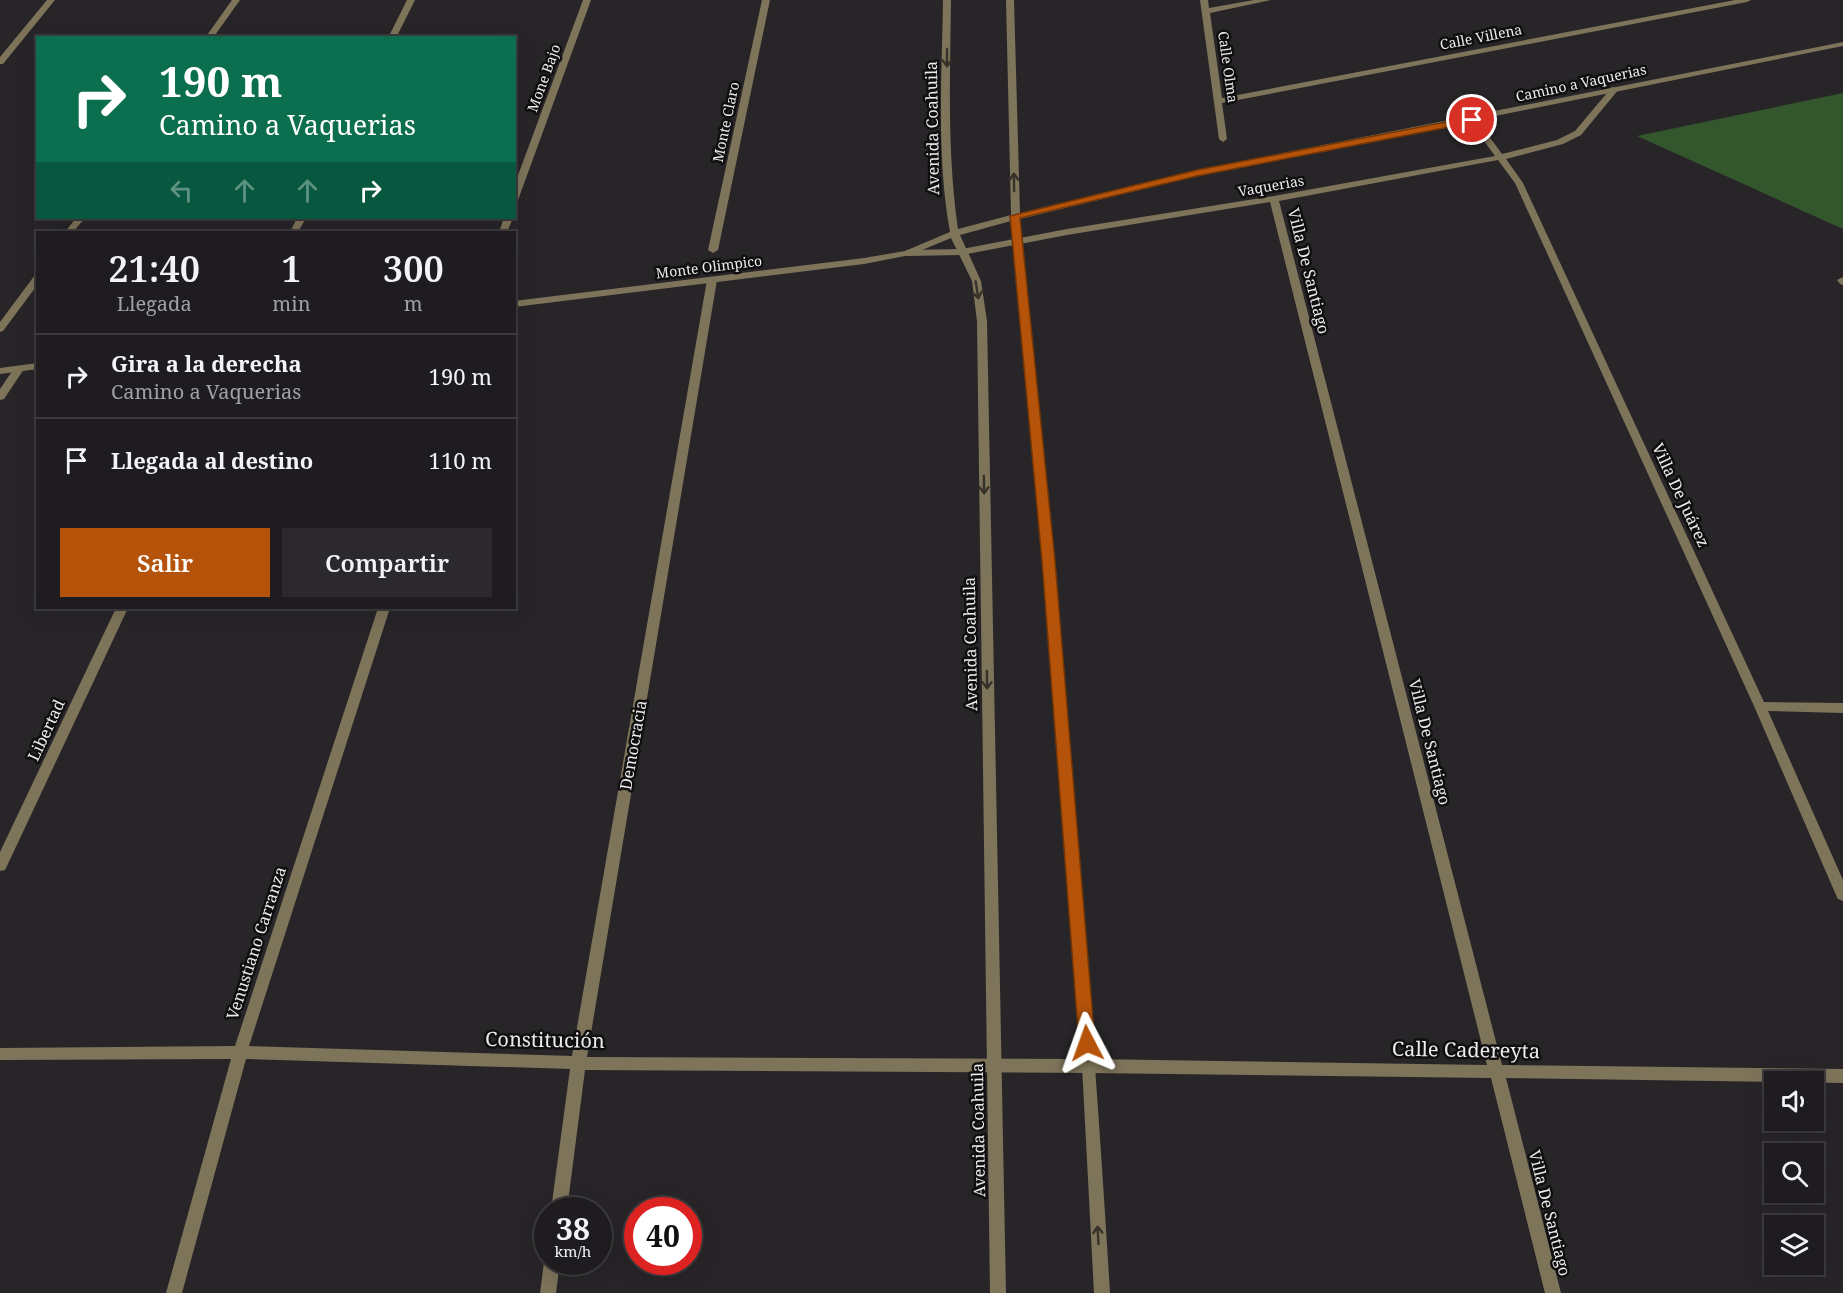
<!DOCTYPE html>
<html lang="es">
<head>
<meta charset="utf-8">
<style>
	:root { --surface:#1e1c1f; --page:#2b292c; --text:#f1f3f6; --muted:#a1a1a4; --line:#3c3a3d; --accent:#b45309 }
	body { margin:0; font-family:"Noto Serif",serif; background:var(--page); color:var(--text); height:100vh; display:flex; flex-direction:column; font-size:22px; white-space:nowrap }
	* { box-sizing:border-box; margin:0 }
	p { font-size:20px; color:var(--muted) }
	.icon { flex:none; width:33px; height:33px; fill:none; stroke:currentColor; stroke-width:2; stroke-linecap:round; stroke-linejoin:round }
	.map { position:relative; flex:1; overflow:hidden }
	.panel { position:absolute; left:36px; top:231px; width:480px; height:378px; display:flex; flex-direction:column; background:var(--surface); border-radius:0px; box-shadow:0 6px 24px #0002,0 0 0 2px var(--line) }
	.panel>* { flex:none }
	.guide { position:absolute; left:36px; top:36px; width:480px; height:183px; border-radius:0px; box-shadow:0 6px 24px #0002,0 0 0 2px var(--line); background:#0b6e4f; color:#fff; overflow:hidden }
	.fabs { position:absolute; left:1764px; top:1071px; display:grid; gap:12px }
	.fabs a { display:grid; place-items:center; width:60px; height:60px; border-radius:0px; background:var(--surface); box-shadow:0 6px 24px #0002,0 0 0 2px var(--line); font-size:30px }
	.speed { position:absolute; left:534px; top:1197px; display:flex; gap:12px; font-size:30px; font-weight:700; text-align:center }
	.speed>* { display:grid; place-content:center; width:78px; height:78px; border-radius:50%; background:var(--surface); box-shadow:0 6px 24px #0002,0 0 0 2px var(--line); line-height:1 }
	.speed small { font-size:15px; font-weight:400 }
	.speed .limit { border:9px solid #d22; background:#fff; color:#111 }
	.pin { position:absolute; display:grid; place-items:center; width:51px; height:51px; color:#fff; margin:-26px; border:3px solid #fff; border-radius:50%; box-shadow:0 2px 6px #0007 }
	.me { position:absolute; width:66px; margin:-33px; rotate:356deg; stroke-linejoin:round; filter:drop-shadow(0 0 4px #0008) }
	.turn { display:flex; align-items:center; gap:21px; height:126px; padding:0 24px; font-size:27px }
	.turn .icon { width:78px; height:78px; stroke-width:2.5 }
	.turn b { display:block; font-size:42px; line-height:51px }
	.lanes { display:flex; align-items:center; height:57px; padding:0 24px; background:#0003; justify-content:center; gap:30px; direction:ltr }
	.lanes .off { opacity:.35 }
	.eta { display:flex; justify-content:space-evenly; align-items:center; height:102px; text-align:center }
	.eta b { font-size:36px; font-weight:600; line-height:42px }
	.button { display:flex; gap:12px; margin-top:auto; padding:12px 24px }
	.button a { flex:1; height:69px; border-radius:0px; background:var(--accent); color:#fff; font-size:24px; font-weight:600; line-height:69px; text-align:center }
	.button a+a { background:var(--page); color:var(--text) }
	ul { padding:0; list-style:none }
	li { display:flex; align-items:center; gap:18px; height:84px; padding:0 24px; border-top:2px solid var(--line) }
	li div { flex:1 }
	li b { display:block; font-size:22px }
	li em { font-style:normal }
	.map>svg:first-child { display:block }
	.green { fill:#33562c }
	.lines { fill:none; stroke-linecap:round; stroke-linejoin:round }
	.minor { fill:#7e745a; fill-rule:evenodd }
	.tertiary { fill:#7e745a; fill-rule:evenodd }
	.oneway { stroke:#36322a }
	.route { fill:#b45309; stroke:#753606; stroke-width:1.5 }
	.labels { text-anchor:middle; stroke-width:5; stroke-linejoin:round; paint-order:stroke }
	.far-street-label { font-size:14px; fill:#edebed; stroke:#100f10 }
	.street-label { font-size:16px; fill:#edebed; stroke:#100f10 }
	.near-street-label { font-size:20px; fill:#edebed; stroke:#100f10 }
</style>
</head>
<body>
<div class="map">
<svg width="1843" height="1293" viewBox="0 0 1843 1293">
	<rect width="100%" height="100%" fill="#282529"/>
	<path class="green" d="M1843,93V229L1637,136Z"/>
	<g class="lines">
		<g class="minor">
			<path d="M47,0H55L3,64H0V57Z"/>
			<path d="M232,0H240L213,38H205Z"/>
			<path d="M407,0H415L396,38H388Z"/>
			<path d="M583,0H591L518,200L514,203V186Z"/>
			<path d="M762,0H770L718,250L713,253L708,250Z"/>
			<path d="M1200,0H1208L1209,8L1254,0H1271L1210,13L1222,98L1735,0H1751L1747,2L1222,103L1227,139L1223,142L1219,139Z"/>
			<path d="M1612,87L1619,89L1581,135L1563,144L1506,159L1523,183L1764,702L1843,703V713L1768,711L1843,880V901L1838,899L1836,895L1754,706L1515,183L1498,160L1279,201L1502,1065L1843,1069V1083L1506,1078L1561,1293H1545L1491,1078L1089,1073L585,1070L567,1210H551L570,1069L246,1059L182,1293H166L231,1059L0,1060V1048L235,1046L378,608H390L249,1046L572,1056L707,280L712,277L717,280L587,1057L1089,1059L1487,1065L1270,202L1067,235L962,255L907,256L902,253L907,250L962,249L1067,229L1274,196L1495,156L1468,119L1472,116L1475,117L1502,154L1557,140L1575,131Z"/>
			<path d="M76,218H85L73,232H65Z"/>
			<path d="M297,218H306L298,232H290Z"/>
			<path d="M504,218H513L507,232H499Z"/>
			<path d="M38,274V284L3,331L0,332V322L35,275Z"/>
			<path d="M1843,277V285L1840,284L1837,280Z"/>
			<path d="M19,366L24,369L4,399L0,400V389L15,367Z"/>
			<path d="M116,608H128L7,866L5,870L0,871V852Z"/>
			<path d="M548,1256V1262H560L556,1293H540L544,1262Z"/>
		</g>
		<g class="tertiary">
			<path d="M943,0H951C950,77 947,153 958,229L1011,215L1006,0H1014L1020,213L1197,170L1843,42V46L1197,176L1020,219L1021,242C1057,592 1089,942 1110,1293H1094L1082,1066L1042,561L1011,221L960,235L981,281L987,321L1006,1293H990L977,321L972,281L951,238L910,255L864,264L514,307V301L864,258L905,251L950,232C936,155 942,77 943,0Z"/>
			<path d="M38,363V369L0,374V368Z"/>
		</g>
	</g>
	<defs><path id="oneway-shaft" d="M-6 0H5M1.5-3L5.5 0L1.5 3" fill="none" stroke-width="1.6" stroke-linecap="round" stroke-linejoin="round" transform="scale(1.5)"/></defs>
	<g class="oneway">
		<use href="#oneway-shaft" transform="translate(947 58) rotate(90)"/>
		<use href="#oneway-shaft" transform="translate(1014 182) rotate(-91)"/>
		<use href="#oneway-shaft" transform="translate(977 290) rotate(81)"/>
		<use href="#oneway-shaft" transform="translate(984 485) rotate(89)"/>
		<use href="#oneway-shaft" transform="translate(987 680) rotate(89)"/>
		<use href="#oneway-shaft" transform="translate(1098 1235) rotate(-93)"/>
	</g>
	<path class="route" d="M1472,117L1477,120L1475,122L1197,176L1020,218L1055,561L1095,1043L1093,1048L1087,1050L1081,1048L1079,1043L1042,561L1010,216L1197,170Z"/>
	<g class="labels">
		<g class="far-street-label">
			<text transform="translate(1481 37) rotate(-11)" y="5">Calle Villena</text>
			<text transform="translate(1228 67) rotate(82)" y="5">Calle Olma</text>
			<text transform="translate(544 78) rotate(-70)" y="5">Mone Bajo</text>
			<text transform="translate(1581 83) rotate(-12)" y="5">Camino a Vaquerias</text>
			<text transform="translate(726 122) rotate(-78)" y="5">Monte Claro</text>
			<text transform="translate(1271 186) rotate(-10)" y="5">Vaquerias</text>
			<text transform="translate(709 267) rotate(-7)" y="5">Monte Olimpico</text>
		</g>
		<g class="street-label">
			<text transform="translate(932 128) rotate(-91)" y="6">Avenida Coahuila</text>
			<text transform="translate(1309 271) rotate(76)" y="6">Villa De Santiago</text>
			<text transform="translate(1681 495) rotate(65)" y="6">Villa De Juárez</text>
			<text transform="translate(970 644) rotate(-91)" y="6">Avenida Coahuila</text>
			<text transform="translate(46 730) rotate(-65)" y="6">Libertad</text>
			<text transform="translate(1430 742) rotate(76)" y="6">Villa De Santiago</text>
			<text transform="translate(633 745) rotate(-80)" y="6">Democracia</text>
			<text transform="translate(256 943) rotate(-72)" y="6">Venustiano Carranza</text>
			<text transform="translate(978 1130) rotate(-91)" y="6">Avenida Coahuila</text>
			<text transform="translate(1550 1213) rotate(76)" y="6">Villa De Santiago</text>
		</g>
		<g class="near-street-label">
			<text transform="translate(545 1040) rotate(1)" y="7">Constitución</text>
			<text transform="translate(1466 1050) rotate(1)" y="7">Calle Cadereyta</text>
		</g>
	</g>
</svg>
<div class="fabs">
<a><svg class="icon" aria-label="sound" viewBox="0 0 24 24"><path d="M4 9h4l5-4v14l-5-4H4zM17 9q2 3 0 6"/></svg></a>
<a><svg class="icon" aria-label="search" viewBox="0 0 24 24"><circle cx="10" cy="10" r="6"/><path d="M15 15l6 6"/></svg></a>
<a><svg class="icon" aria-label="layers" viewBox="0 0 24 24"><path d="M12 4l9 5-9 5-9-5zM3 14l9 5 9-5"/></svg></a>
</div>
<div class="speed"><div>38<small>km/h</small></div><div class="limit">40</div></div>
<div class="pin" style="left:1472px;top:120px;background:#d93025"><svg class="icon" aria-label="arrive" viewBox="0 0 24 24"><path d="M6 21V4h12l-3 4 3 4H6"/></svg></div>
<svg class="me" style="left:1087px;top:1043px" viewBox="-20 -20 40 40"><path d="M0-17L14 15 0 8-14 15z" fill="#b45309" stroke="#fff" stroke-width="4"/></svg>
<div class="guide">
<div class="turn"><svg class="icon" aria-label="right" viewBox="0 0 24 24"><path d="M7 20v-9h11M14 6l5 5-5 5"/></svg><div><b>190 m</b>Camino a Vaquerias</div></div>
<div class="lanes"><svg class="icon off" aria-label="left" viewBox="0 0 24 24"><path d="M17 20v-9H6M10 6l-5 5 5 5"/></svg><svg class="icon off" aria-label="ahead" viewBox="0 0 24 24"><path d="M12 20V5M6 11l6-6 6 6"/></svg><svg class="icon off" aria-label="ahead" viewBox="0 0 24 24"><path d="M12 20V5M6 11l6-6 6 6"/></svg><svg class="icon" aria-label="right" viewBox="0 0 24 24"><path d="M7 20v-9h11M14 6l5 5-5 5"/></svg></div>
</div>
<section class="panel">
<div class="eta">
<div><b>21:40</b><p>Llegada</p></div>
<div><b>1</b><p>min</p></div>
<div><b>300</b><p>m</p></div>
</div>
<ul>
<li><svg class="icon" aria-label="right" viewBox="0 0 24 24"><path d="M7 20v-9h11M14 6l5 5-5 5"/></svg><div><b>Gira a la derecha</b><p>Camino a Vaquerias</p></div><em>190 m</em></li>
<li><svg class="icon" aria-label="arrive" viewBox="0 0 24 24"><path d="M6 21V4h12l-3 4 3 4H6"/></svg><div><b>Llegada al destino</b></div><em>110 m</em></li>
</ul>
<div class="button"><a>Salir</a><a>Compartir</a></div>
</section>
</div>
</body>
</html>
